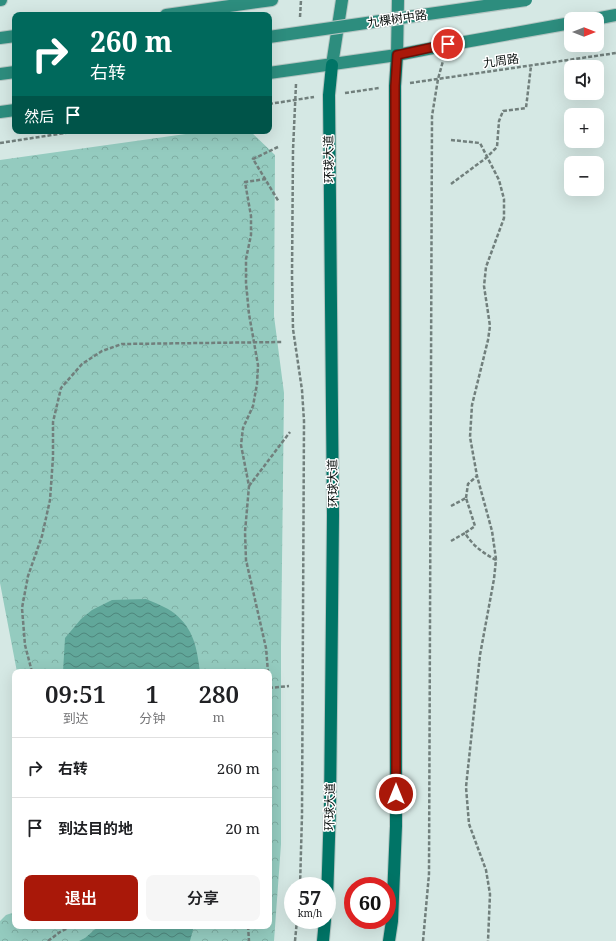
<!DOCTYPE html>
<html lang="zh">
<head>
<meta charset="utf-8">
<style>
	:root { --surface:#fff; --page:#f6f6f6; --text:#202124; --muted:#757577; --line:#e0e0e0; --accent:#a91809 }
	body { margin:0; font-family:"Noto Serif","Noto Sans SC",serif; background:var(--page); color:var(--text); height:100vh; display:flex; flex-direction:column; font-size:15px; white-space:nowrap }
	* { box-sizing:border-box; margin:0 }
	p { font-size:13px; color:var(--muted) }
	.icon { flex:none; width:22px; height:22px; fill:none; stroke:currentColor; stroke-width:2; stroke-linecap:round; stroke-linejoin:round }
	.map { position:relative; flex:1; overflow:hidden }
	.sheet { position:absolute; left:12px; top:669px; width:260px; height:260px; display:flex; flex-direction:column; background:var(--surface); border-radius:8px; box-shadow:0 4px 16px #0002 }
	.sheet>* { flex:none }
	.guide { position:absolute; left:12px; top:12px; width:260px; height:122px; border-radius:8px; box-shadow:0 4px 16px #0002; background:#00695c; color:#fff; overflow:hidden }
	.needle { width:26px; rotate:90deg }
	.tools { position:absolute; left:564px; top:12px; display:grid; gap:8px }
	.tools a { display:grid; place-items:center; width:40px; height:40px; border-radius:8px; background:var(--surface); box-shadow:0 4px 16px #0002; font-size:20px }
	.speed { position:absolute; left:284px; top:877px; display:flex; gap:8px; font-size:20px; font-weight:700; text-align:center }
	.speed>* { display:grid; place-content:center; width:52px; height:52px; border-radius:50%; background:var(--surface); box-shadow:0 4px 16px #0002; line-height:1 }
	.speed small { font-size:10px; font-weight:400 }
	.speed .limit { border:6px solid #d22; background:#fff; color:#111 }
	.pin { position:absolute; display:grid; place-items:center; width:34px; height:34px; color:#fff; margin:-17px; border:2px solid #fff; border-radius:50%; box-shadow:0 1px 4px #0007 }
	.me { position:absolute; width:44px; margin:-22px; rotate:0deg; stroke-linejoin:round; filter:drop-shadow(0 0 3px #0008) }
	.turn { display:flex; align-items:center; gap:14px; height:84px; padding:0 12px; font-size:18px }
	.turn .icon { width:52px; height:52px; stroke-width:2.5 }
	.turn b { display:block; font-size:28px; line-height:34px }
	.then { display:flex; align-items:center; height:38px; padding:0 12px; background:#0003; gap:8px; font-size:15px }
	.eta { display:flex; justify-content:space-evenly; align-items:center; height:68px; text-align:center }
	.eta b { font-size:24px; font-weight:600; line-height:28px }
	.primary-button { display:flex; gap:8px; margin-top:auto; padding:8px 12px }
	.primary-button a { flex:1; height:46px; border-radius:8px; background:var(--accent); color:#fff; font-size:16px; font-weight:600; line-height:46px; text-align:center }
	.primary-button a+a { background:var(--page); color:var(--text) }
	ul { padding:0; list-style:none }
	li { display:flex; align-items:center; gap:12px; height:60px; padding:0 12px; border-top:1px solid var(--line) }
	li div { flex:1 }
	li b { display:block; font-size:15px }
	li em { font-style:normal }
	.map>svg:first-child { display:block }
	.park { fill:url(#park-crowns) }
	.water { fill:url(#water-waves) }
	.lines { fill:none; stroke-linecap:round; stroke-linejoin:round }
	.secondary-casing { stroke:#b4c5c2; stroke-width:14 }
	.primary-casing { stroke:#b4c5c2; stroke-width:14 }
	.path { stroke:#717f7c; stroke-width:2.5; stroke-dasharray:4 2; stroke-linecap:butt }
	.secondary { stroke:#2d8d7e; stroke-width:12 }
	.primary { stroke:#007466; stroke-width:12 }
	.secondary-bridge-casing { stroke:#b4c5c2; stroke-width:14; stroke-linecap:butt }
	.secondary-bridge { stroke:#2d8d7e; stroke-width:12 }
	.route-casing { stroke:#6e1006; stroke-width:10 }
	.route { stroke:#a91809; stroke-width:7 }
	.labels { text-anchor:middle; stroke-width:3; stroke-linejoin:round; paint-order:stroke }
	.street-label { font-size:12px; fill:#080f0d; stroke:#fff }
</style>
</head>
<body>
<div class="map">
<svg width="616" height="941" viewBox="0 0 616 941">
	<defs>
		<pattern id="park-crowns" width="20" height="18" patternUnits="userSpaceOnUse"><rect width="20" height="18" fill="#94cbbf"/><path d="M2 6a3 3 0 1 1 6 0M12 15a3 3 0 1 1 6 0" fill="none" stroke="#7eada3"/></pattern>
		<pattern id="water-waves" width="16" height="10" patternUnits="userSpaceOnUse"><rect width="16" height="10" fill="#61a79a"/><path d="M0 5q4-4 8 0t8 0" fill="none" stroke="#4e867c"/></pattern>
	</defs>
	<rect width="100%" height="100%" fill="#d5e8e4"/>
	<path class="park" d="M207,131H250L275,155L274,316L284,393L281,647V844L274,941H0V921L6,915L15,912V926H269V672H17L0,583V160Z"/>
	<g class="water">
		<path d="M146,599C155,603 166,607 174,613C194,629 197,648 200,672H63L65,638L81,619L92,610L112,600Z"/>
		<path d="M99,926H194L190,941H79L85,938Z"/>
	</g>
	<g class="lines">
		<g class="secondary-casing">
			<g id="secondary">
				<path d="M0,0H1"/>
				<path d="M166,15L272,0"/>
				<path d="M595,19L616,15"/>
				<path d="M0,38L15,36"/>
				<path d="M397,55L398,0"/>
				<path d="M332,65L342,0"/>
				<path d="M269,73L397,55L448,45L571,23"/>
				<path d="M0,74L15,72"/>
				<path d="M0,112L15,110"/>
			</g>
		</g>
		<g class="primary-casing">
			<g id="primary">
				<path d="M327,900L330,808L333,515L329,95L332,65"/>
				<path d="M323,941L325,920"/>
				<path d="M389,941L392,921L396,826L395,86L397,55"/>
			</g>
		</g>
		<g class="path">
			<path d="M300,17L301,0"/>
			<path d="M410,83L616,53"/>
			<path d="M296,84L293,150L292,276L293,329L302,390L304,421L302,815L300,886"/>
			<path d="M345,93L379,88"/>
			<path d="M269,104L314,97"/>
			<path d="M451,140L480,143L499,180L504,199V218L486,267L484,286L490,326L488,340L472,405L470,437L477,476"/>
			<path d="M0,143L78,131"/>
			<path d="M278,147L253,159L279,202"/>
			<path d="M266,179L245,182L251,216V235L246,259V283L249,314L258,365L257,384L253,406L243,428L241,445L249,486L245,532L246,560L266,648L268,672"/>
			<path d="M451,184L486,158L497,147L499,121L503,111L526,108L531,66"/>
			<path d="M249,486L290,432"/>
			<path d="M466,498L468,484L477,476L492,531L496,559"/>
			<path d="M451,506L466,498L475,526L465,533"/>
			<path d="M451,541L465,533C473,546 483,553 496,560L494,579L480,655L466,787L469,824L486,870L490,894L488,941"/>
			<path d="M32,672L25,645L22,608L28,576L42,536L50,500L53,457V422L61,388L82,364L102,351L122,344L283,342"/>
			<path d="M269,688L289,686"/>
			<path d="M248,926L249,941"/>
			<path d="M48,941L60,932L72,926"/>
			<path d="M295,941L297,920"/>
			<path d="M423,941L429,874L432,116L438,79L443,61"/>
		</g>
		<use href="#secondary" class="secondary"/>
		<use href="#primary" class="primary"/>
		<g class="secondary-bridge-casing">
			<path id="secondary-bridge" d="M269,37L526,0"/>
		</g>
		<use href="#secondary-bridge" class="secondary-bridge"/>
	</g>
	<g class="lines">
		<g class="route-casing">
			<path id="route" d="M396,794L395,86L397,55L448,44"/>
		</g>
		<use href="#route" class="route"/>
	</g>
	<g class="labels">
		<g class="street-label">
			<text transform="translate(397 19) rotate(-8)" y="4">九棵树中路</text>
			<text transform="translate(501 61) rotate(-8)" y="4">九周路</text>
			<text transform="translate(329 159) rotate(-91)" y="4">环球大道</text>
			<text transform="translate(333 483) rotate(-91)" y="4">环球大道</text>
			<text transform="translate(330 807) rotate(-89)" y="4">环球大道</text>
		</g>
	</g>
</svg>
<div class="tools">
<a><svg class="needle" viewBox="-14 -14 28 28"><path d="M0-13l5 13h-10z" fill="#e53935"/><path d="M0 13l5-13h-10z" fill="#757577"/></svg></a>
<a><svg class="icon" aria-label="sound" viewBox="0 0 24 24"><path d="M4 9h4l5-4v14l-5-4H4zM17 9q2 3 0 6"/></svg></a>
<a>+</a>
<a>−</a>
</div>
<div class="speed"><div>57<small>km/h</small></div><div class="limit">60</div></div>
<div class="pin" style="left:448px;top:44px;background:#d93025"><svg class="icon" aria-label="arrive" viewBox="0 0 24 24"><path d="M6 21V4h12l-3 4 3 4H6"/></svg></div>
<svg class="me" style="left:396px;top:794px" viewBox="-20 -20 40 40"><circle r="17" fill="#a91809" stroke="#fff" stroke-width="3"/><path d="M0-11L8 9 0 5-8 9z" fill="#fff"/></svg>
<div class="guide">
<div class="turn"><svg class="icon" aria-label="right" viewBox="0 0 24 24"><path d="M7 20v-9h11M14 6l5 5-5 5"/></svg><div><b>260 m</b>右转</div></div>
<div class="then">然后<svg class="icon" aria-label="arrive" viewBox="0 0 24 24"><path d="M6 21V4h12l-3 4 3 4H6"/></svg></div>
</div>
<section class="sheet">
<div class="eta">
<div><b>09:51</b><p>到达</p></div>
<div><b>1</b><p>分钟</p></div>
<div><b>280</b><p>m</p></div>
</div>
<ul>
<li><svg class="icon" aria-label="right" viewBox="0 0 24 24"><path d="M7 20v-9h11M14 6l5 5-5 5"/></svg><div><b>右转</b></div><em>260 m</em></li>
<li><svg class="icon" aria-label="arrive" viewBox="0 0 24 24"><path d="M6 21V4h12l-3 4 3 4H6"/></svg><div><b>到达目的地</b></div><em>20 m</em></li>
</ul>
<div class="primary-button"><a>退出</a><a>分享</a></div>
</section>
</div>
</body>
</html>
